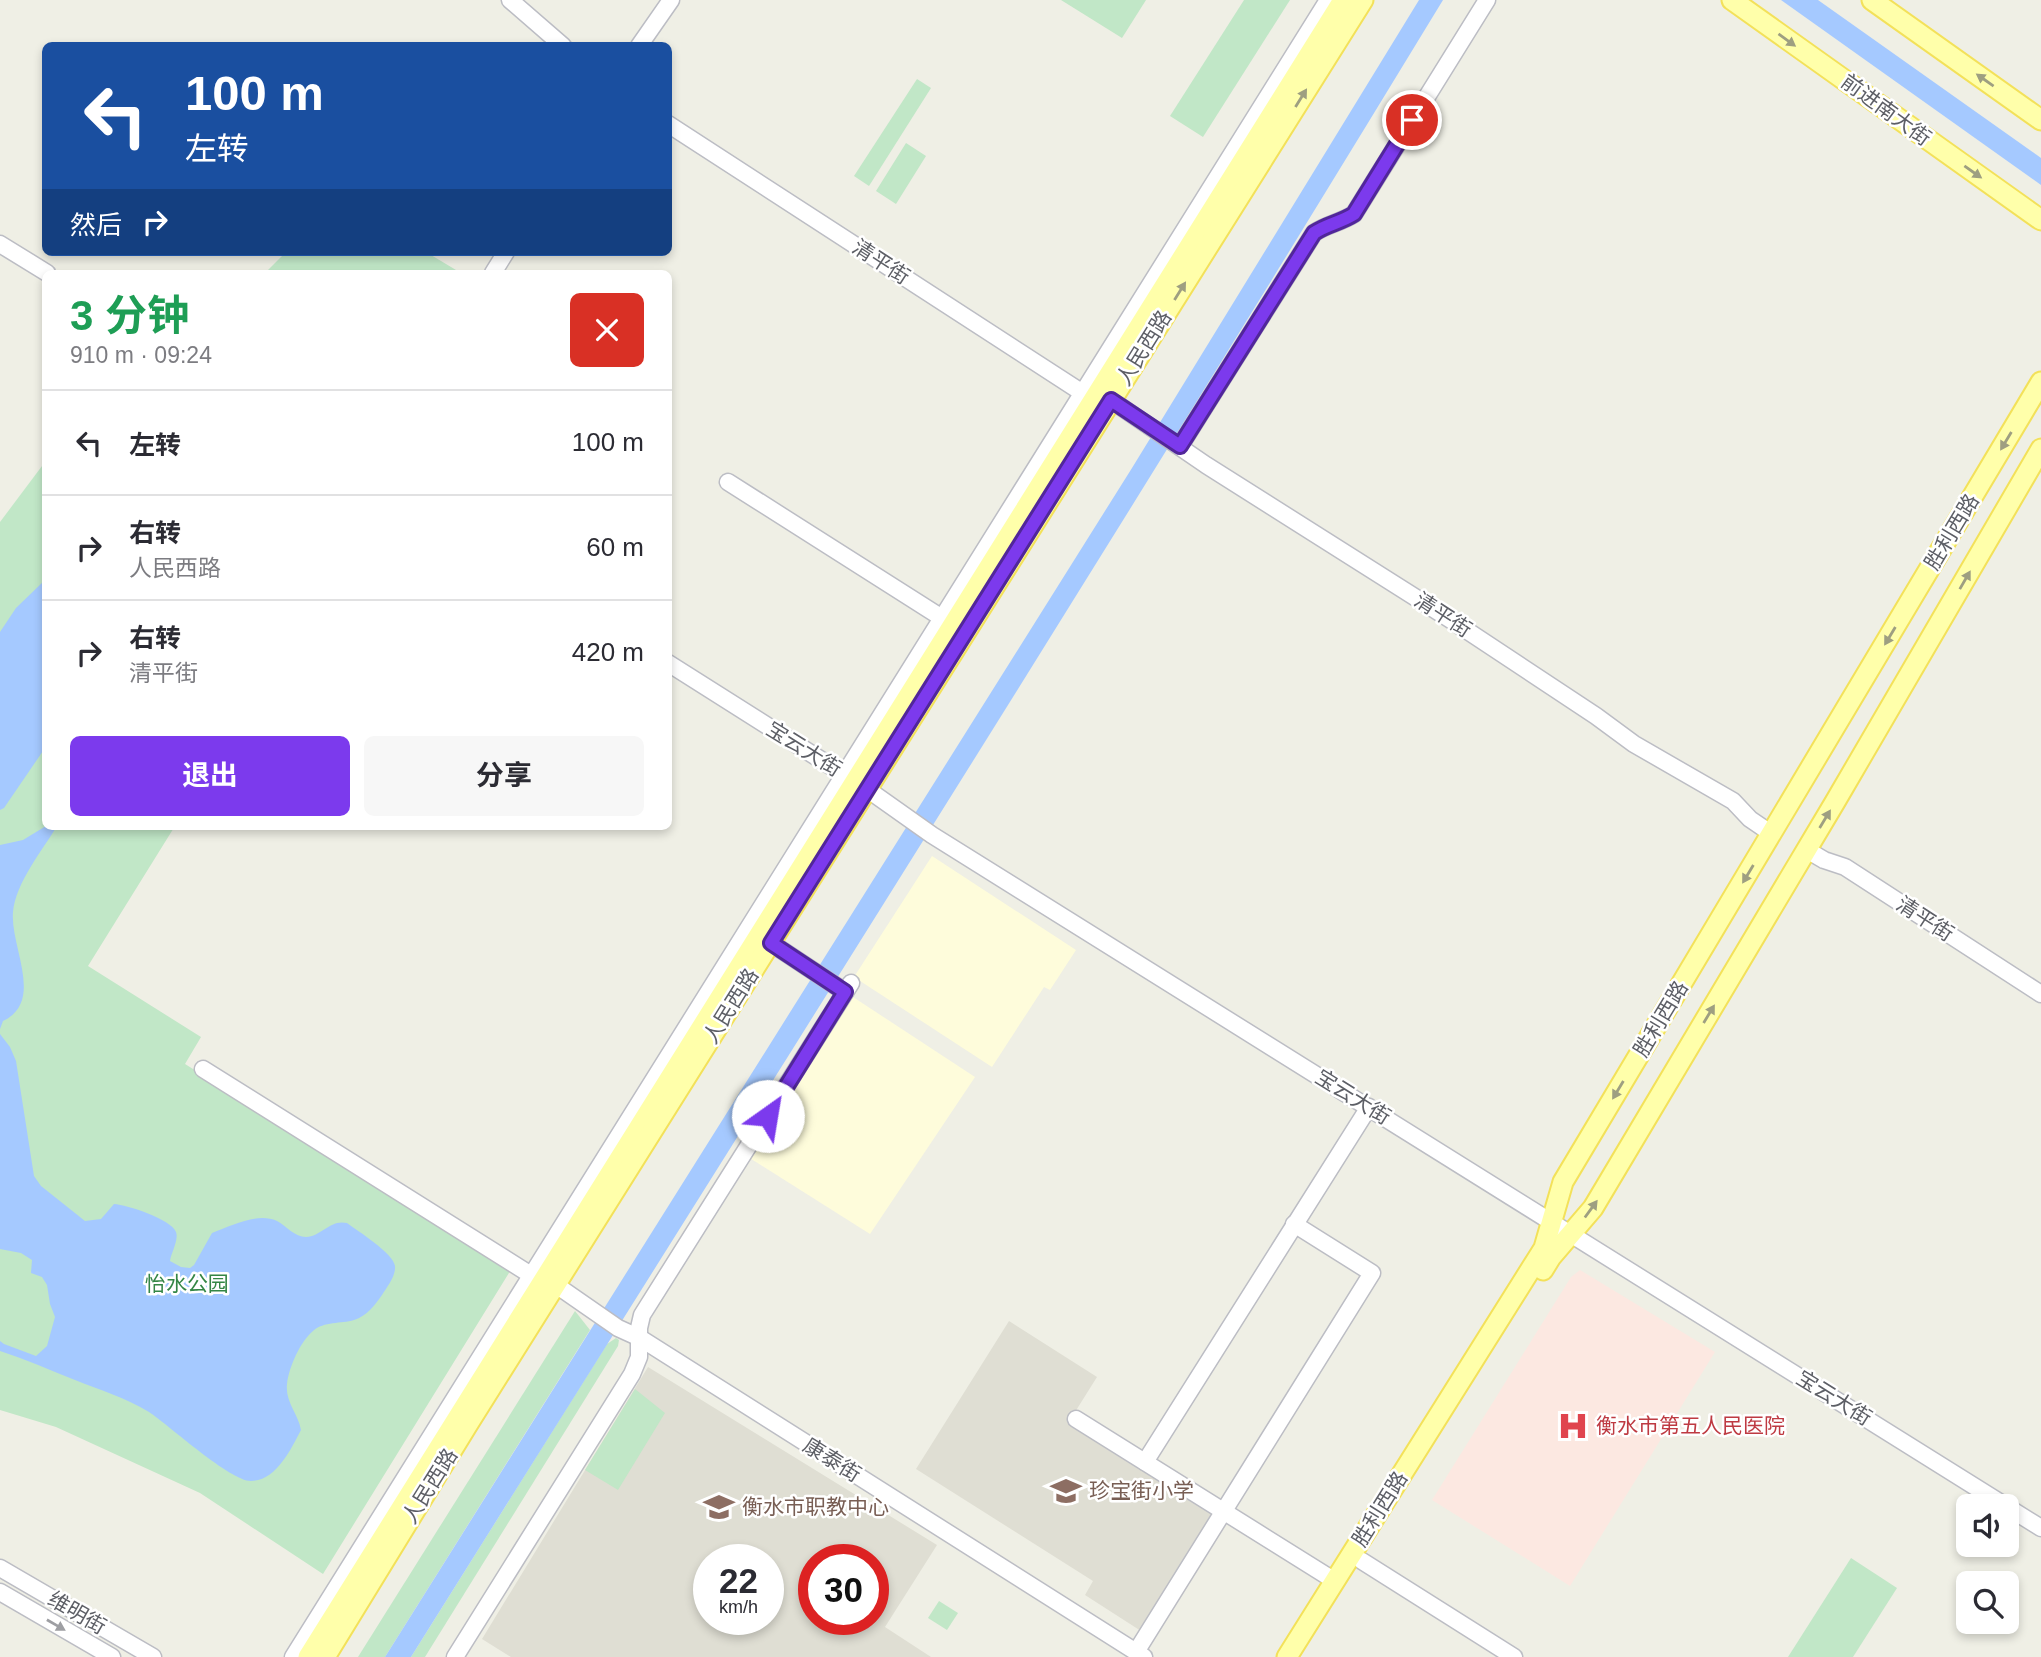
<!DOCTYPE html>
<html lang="zh">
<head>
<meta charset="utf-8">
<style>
	:root { --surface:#fff; --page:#f7f7f7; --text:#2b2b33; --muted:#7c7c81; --line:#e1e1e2; --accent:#7c3aed }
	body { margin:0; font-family:Arial,"Noto Sans SC",sans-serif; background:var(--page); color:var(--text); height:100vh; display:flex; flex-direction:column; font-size:26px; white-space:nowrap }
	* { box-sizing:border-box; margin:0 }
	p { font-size:23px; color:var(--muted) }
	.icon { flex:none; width:38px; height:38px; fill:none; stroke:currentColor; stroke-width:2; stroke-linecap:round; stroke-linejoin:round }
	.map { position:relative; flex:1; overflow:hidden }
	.drawer { position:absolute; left:42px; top:270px; width:630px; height:560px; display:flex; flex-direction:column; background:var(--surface); border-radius:10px; box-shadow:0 4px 10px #0003 }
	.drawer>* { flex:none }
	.banner { position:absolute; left:42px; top:42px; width:630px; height:214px; border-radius:10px; box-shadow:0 4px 10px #0003; background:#1a4fa0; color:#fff; overflow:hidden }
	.buttons { position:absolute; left:1956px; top:1494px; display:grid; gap:14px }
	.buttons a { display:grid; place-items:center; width:63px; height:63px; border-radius:10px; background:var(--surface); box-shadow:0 4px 10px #0003; font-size:35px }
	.speed { position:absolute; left:693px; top:1544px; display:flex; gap:14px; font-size:35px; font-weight:700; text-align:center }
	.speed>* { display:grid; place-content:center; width:91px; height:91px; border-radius:50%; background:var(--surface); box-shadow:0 4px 10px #0003; line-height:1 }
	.speed small { font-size:18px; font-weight:400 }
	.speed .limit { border:10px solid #d22; background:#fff; color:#111 }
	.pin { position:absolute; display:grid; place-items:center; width:60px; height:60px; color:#fff; margin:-30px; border:4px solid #fff; border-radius:50%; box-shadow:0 2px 7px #0007 }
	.me { position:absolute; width:77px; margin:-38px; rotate:32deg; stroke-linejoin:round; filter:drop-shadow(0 0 5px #0008) }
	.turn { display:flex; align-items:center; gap:24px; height:147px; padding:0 28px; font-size:32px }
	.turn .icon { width:91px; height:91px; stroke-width:2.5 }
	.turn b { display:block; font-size:49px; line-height:60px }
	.then { display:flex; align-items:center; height:66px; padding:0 28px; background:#0003; gap:14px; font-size:26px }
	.round { display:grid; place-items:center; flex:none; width:74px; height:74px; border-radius:10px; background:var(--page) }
	.overview { display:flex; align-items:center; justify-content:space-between; height:119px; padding:0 28px }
	h1 { font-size:42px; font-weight:700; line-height:52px; color:#1e9e55 }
	.button { display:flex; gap:14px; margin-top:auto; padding:14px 28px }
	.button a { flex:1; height:80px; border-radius:10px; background:var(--accent); color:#fff; font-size:28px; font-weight:700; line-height:80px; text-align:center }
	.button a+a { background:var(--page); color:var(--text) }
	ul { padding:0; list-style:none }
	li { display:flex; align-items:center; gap:21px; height:105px; padding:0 28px; border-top:2px solid var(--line) }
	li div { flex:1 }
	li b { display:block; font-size:26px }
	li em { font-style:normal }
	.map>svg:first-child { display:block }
	.commercial { fill:#fefcdb }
	.education { fill:#dfded3; fill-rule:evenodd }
	.medical { fill:#fce8e1 }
	.green { fill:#c1e7c7 }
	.water { fill:#a5c9ff }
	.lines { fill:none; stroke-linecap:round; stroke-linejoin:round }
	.minor-casing { stroke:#bcbdc4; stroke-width:19 }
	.major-casing { stroke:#f3e15a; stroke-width:23 }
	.minor { stroke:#fff; stroke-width:16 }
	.major { stroke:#ffa; stroke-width:19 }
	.oneway { fill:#9e9f81 }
	.oneway2 { fill:#9e9fa3 }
	.route-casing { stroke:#51269a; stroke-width:18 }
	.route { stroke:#7c3aed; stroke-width:12 }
	.labels { text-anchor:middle; stroke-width:5; stroke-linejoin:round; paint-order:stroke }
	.street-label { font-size:21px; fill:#5d5f66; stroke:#fff }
	.park-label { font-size:21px; fill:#348645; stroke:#fff }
	.health-label { font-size:21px; fill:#be3a42; stroke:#fff; text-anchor:start }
	.education-label { font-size:21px; fill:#785e54; stroke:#fff; text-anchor:start }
</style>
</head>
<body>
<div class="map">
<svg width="2041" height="1657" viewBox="0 0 2041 1657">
	<rect width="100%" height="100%" fill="#efefe5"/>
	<g class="commercial">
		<path d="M932,856L1076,950L1050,990L1044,987L992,1067L854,977Z"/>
		<path d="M853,997L975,1077L870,1234L748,1157Z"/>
	</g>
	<g class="education">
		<path d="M1009,1321L1097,1377L1070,1420L1216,1513L1141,1631L1085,1595L1093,1581L916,1469Z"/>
		<path d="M648,1367L937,1545L885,1627L931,1657H511L482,1639ZM709,1559H768V1619H709ZM814,1559H873V1619H814Z"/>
	</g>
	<path class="medical" d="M1580,1270L1715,1352L1570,1586L1432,1500L1571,1277Z"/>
	<g class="green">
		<path d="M1061,0H1146L1122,38Z"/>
		<path d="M1244,0H1290L1203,137L1170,116Z"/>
		<path d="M917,79L931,88L869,186L854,176Z"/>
		<path d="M906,143L926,156L896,204L876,191Z"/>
		<path d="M286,252H432L431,255L461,273H265Z"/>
		<path d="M45,462L46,826H175L88,966L201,1037L185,1064L512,1268L323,1574L200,1493L56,1427L0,1410V522Z"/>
		<path d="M575,1311L590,1330L385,1657H358Z"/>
		<path d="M616,1338L619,1340L618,1346L425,1657H411L607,1344Z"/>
		<path d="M635,1389L665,1413L618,1490L585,1470Z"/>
		<path d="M1851,1558L1897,1588L1853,1657H1788Z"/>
		<path d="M939,1601L958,1613L947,1630L928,1618Z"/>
	</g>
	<g class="water">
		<path d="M1419,0H1443C1105,556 756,1106 411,1657H385L1132,468Z"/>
		<path d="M1781,0H1818L2041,158V185Z"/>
		<path d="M45,580V748L4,808L0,810V632L16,608Z"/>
		<path d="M46,826H57C42,851 16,882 13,912C10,947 45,1001 3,1021L0,1029V845L23,840Z"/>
		<path d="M0,1034L10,1047L16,1061L34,1176L41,1186L85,1221L101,1219L114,1204C127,1205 171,1219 176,1232C179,1240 171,1253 170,1261L181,1267L190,1268L194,1265L212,1233C231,1226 257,1212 277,1221C286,1226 295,1237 306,1237C322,1236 330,1219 347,1223C358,1231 394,1254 395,1266C396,1276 387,1287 382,1295C375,1305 367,1316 354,1320C341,1324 324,1321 313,1331C300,1342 289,1367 287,1384C285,1402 298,1413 301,1430C291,1449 276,1481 251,1481C230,1481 170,1426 149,1412C126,1398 100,1390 75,1380C50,1370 25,1359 0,1351V1341L4,1344L36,1356L47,1346L55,1317L50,1304L47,1285L42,1277L31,1273L32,1260L21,1253L0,1249Z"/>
	</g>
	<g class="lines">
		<g class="minor-casing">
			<g id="minor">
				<path d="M510,0L563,46"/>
				<path d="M639,46L671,0"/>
				<path d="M668,124L1092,399"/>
				<path d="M0,244L47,273"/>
				<path d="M493,273L506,252"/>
				<path d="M1111,400L1206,465L1451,620L1596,716L1634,744L1733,801L1750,819L1772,834"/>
				<path d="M1180,446L1314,233C1327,224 1340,223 1354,214L1487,0"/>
				<path d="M728,482L950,623"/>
				<path d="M668,663L867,789L932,835L2041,1528"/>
				<path d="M1807,850L1824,860L1845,867L2041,994"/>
				<path d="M771,943L845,992"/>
				<path d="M203,1069L531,1275"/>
				<path d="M556,1285L618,1328L640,1338L1144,1657"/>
				<path d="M1076,1419L1335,1581"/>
				<path d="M1145,1462L1369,1107"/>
				<path d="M1362,1561L1514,1657"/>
				<path d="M0,1568L153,1657"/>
				<path d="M0,1592L112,1657"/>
				<path d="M1136,1652L1372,1273L1294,1224"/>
				<path d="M293,1657L1328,0"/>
				<path d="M455,1657L632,1374L639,1357V1328L642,1315L851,983"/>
			</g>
		</g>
		<g class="major-casing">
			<g id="major">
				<path d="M1732,0L2041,220"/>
				<path d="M1872,0L2041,120"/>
				<path d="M1543,1270L1551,1257L1593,1208L1835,802L2041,449"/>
				<path d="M308,1657L1343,0"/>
				<path d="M325,1657L468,1424L1363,0"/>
				<path d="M1287,1657L1544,1248L1563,1182L2041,382"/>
			</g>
		</g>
		<use href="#minor" class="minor"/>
		<use href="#major" class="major"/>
	</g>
	<defs><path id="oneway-solid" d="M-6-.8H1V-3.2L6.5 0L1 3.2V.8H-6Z" transform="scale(1.75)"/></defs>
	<g class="oneway">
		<use href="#oneway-solid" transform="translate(1787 40) rotate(36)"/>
		<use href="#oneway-solid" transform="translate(1985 80) rotate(-145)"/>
		<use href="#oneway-solid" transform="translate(1301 98) rotate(-58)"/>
		<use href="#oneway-solid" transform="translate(1973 172) rotate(35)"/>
		<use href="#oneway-solid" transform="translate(1180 291) rotate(-58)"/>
		<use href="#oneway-solid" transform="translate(2006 441) rotate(121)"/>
		<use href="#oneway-solid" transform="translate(1965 580) rotate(-60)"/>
		<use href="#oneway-solid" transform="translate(1890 636) rotate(121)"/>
		<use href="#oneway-solid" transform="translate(1825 819) rotate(-59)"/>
		<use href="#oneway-solid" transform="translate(1748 874) rotate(121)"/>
		<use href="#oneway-solid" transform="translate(1709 1014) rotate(-59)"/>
		<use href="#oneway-solid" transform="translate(1618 1090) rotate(121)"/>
		<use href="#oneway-solid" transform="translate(1591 1209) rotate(-54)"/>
	</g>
	<use class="oneway2" href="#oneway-solid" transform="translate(56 1625) rotate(30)"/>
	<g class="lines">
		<g class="route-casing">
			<path id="route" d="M768,1116L845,992L771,943L1111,400L1180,446L1314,233C1327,224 1340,223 1354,214L1412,120"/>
		</g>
		<use href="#route" class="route"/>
	</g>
	<defs>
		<g id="hospital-bare" transform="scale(2.415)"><path d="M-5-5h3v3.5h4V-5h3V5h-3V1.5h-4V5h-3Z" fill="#e0444e" stroke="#fff" stroke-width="2.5" paint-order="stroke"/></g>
		<g id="school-bare" transform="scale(2.415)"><path d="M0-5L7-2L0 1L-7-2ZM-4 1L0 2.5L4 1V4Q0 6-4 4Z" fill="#8d6e63" stroke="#fff" stroke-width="2.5" paint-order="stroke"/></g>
	</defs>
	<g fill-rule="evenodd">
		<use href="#hospital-bare" x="1573" y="1426"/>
		<use href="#school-bare" x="1066" y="1491"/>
		<use href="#school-bare" x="719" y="1507"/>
	</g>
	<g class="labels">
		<g class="street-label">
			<text transform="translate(1886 110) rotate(36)" y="7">前进南大街</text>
			<text transform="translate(881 262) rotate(33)" y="7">清平街</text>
			<text transform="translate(1144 348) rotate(-58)" y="7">人民西路</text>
			<text transform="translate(1952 532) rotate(-59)" y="7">胜利西路</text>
			<text transform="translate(1443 615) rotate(33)" y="7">清平街</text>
			<text transform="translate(804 749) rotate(32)" y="7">宝云大街</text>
			<text transform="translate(1925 919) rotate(33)" y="7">清平街</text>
			<text transform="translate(731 1006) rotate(-58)" y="7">人民西路</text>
			<text transform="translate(1661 1019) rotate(-59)" y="7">胜利西路</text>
			<text transform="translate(1353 1097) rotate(32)" y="7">宝云大街</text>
			<text transform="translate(1834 1398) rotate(32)" y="7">宝云大街</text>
			<text transform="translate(832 1460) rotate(32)" y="7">康泰街</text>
			<text transform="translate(430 1486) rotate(-58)" y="7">人民西路</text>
			<text transform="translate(1380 1509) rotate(-58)" y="7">胜利西路</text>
			<text transform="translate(77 1613) rotate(30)" y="7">维明街</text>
		</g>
		<g class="park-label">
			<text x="187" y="1291">怡水公园</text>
		</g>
		<g class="health-label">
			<text x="1596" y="1433">衡水市第五人民医院</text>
		</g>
		<g class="education-label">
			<text x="1089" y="1498">珍宝街小学</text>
			<text x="742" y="1514">衡水市职教中心</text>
		</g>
	</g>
</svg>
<div class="buttons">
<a><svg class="icon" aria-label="sound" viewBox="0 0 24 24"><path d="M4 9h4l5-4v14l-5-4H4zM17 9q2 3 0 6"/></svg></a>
<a><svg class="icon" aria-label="search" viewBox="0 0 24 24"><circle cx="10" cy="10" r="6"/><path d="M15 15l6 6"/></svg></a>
</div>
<div class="speed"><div>22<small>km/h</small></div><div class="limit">30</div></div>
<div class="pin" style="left:1412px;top:120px;background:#d93025"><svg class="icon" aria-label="arrive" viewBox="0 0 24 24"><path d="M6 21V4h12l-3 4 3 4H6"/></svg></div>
<svg class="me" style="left:768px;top:1116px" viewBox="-20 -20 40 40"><circle r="19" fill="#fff"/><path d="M0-13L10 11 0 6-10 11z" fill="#7c3aed"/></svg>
<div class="banner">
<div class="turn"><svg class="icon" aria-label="left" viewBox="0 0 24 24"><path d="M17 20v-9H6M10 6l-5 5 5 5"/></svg><div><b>100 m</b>左转</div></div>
<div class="then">然后<svg class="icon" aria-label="right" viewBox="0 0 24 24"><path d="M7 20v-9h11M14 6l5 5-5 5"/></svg></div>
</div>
<section class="drawer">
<div class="overview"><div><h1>3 分钟</h1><p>910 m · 09:24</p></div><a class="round" style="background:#d93025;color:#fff"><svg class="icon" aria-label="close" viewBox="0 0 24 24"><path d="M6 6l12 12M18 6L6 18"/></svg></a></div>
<ul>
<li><svg class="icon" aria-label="left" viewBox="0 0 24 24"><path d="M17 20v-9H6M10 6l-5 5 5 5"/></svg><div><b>左转</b></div><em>100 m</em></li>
<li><svg class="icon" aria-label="right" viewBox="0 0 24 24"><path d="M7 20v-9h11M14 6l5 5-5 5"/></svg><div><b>右转</b><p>人民西路</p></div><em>60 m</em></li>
<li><svg class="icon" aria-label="right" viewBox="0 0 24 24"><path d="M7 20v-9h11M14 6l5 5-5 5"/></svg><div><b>右转</b><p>清平街</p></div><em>420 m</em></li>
</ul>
<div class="button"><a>退出</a><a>分享</a></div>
</section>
</div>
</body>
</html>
